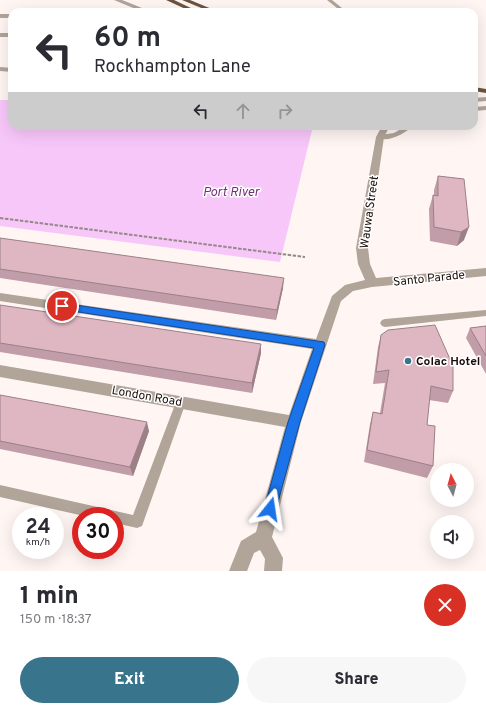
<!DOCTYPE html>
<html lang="en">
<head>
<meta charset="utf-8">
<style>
	:root { --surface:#fff; --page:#f7f7f7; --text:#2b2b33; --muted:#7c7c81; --accent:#38748b }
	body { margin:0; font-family:Overpass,sans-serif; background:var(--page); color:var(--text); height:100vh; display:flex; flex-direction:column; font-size:15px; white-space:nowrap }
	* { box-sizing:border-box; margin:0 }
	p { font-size:13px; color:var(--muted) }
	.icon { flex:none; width:22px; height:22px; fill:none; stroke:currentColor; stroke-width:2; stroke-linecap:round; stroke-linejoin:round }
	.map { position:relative; height:571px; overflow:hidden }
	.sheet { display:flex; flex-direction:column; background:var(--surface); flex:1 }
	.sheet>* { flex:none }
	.top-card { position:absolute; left:8px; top:8px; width:470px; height:122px; border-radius:12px; box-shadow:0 4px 16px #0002; background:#fff; color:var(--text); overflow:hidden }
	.needle { width:26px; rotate:354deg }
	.fabs { position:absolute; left:430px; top:463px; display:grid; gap:8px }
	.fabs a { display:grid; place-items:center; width:44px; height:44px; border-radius:50%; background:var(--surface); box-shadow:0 4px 16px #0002; font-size:20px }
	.speed { position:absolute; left:12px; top:507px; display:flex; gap:8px; font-size:20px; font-weight:700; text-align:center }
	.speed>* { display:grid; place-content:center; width:52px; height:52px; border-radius:50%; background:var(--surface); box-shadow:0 4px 16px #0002; line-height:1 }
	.speed small { font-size:10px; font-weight:400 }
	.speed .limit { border:6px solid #d22; background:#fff; color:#111 }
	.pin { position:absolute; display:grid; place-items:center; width:34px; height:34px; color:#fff; margin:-17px; border:2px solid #fff; border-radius:50%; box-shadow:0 1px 4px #0007 }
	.me { position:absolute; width:44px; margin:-22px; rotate:15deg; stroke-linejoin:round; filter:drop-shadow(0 0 3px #0008) }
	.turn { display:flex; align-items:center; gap:14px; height:84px; padding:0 20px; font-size:18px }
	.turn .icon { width:52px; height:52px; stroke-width:2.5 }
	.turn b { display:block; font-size:28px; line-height:34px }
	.lanes { display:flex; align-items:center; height:38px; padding:0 20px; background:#0003; justify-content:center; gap:20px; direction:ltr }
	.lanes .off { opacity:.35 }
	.round { display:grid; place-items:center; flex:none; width:42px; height:42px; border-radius:21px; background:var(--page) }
	.overview { display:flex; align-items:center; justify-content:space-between; height:68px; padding:0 20px }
	h1 { font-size:24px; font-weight:800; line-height:30px }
	.button { display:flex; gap:8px; margin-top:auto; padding:8px 20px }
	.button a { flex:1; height:46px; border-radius:24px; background:var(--accent); color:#fff; font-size:16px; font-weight:800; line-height:46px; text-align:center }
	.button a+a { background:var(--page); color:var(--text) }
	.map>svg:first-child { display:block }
	.water { fill:#f8c7fa }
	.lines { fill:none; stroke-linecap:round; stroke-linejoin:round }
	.path { stroke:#948987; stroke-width:2; stroke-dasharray:3.5 1.5; stroke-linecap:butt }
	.service { fill:#b1a499; fill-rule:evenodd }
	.minor { fill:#b1a499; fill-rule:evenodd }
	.trunk { fill:#6b543e; fill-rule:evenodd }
	.wall { fill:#c09da8 }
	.shaded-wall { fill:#9c8088 }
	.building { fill:#dfb7c3; stroke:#9c8088 }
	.route { fill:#1a73e8; stroke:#114b97 }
	.poi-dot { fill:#38748b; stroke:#fff; stroke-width:1.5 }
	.labels { text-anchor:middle; stroke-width:3; stroke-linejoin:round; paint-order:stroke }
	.street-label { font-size:12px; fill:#190c09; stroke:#fff }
	.poi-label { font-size:12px; font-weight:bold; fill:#190c09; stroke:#fff; text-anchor:start }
	.water-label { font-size:13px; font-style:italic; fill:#752f7a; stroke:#fff }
</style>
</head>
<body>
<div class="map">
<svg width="486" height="571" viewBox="0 0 486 571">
	<rect width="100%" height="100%" fill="#fff6f4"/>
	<path class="water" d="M0,100H12V126H313L280,262L0,226Z"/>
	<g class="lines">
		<path class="path" d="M0,218L305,257"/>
		<g class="service">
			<path d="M327,0H332L347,12H342Z"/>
			<path d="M486,106V110L474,111V107Z"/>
			<path d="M406,126H413C406,133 386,144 377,137L380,135L394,133Z"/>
			<path d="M486,310V316L385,327L382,326L380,323L382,320L385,319Z"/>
			<path d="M181,397L185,399L186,402L142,526L137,528L115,523V516H84L0,497V485L133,515L176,402L177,399Z"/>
		</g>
		<g class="minor">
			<path d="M114,0H122L152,12H143Z"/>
			<rect x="0" y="14" width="12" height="4"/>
			<rect x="0" y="33" width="12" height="4"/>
			<path d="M0,67L12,68V72L0,71Z"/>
			<path d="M486,97V101L474,102V98Z"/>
			<path d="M382,126H390L384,137L368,248L370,264L376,278L486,268V276L372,287L353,291L341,301L301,422L272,537L283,558L282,571H264L265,559L260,550L254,553L247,571H229L241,541L256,532L285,427L0,377V365L289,415L312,349L0,301V293L316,339L332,296L345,285L365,280L358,264L356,248L376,137Z"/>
		</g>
		<g class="trunk">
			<path d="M166,0H174L195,10L190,11Z"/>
			<path d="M182,0H190L219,12H211Z"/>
			<path d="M474,87L486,89V93L474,91Z"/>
		</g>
	</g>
	<g class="wall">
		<path d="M438,176L464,179V240L457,246L430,241L429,209L433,195L434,196V190Z"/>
		<path d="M0,238L283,288L276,320L0,278Z"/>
		<path d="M0,305L261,353L252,393L0,352Z"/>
		<path d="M486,326V374L466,338L470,328Z"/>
		<path d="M381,335L453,391L448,403L429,400L427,425L433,466L427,478L364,462L370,424L373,412L380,413L385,383L373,384L378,347Z"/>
		<path d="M0,395L149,431L133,476L0,449Z"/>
	</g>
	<g class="shaded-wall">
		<path d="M469,227L464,240L457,246L461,232Z"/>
		<path d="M284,278L283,288L276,320L277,310Z"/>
		<path d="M261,344V353L252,393V383Z"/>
		<path d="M147,422L149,431L133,476L130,467Z"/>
	</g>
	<g class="building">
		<path d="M438,176L464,179L469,227L461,232L434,227L433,195L438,196Z"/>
		<path d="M0,238L284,278L277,310L0,269Z"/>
		<path d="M0,305L261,344L252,383L0,343Z"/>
		<path d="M435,325L453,366V391L431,386L427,425L435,426L433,466L367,450L373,412L382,414L389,370L376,372L381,335L388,330Z"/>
		<path d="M486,326V356L470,328Z"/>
		<path d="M0,395L147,422L130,467L0,441Z"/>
	</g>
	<path class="route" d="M62,303L324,342L325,345L300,422L275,513L270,515L266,513L264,509L288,422L314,348L59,309L58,306Z"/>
	<circle class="poi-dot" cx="408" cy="361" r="4"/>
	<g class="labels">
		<g class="street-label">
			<text transform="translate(369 212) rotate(-82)" y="4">Wauwa Street</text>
			<text transform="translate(429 278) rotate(-6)" y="4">Santo Parade</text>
			<text transform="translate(147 396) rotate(10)" y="4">London Road</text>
		</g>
		<g class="poi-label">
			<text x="416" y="365">Colac Hotel</text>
		</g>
		<g class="water-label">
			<text x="231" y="196">Port River</text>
		</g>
	</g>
</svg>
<div class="fabs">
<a><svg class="needle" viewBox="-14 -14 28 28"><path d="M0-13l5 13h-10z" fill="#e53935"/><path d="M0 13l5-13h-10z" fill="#7c7c81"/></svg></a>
<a><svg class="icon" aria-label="sound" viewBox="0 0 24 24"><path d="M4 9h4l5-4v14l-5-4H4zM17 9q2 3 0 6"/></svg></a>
</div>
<div class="speed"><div>24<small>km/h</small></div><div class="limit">30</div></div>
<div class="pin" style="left:62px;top:306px;background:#d93025"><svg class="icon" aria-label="arrive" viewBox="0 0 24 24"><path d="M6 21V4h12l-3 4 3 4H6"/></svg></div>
<svg class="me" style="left:270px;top:509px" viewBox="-20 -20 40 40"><path d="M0-17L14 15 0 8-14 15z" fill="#1a73e8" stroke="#fff" stroke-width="4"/></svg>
<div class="top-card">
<div class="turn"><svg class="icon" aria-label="left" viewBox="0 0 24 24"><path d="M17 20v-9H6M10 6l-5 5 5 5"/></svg><div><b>60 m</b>Rockhampton Lane</div></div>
<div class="lanes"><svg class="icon" aria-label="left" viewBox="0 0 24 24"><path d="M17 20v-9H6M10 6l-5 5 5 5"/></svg><svg class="icon off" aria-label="ahead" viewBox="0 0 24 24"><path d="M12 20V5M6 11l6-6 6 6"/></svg><svg class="icon off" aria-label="right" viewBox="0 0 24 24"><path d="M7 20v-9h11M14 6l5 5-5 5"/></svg></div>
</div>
</div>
<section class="sheet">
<div class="overview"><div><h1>1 min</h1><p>150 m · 18:37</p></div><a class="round" style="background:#d93025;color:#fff"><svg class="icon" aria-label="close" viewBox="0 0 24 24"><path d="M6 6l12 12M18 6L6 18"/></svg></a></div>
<div class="button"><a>Exit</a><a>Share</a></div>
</section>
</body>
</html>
